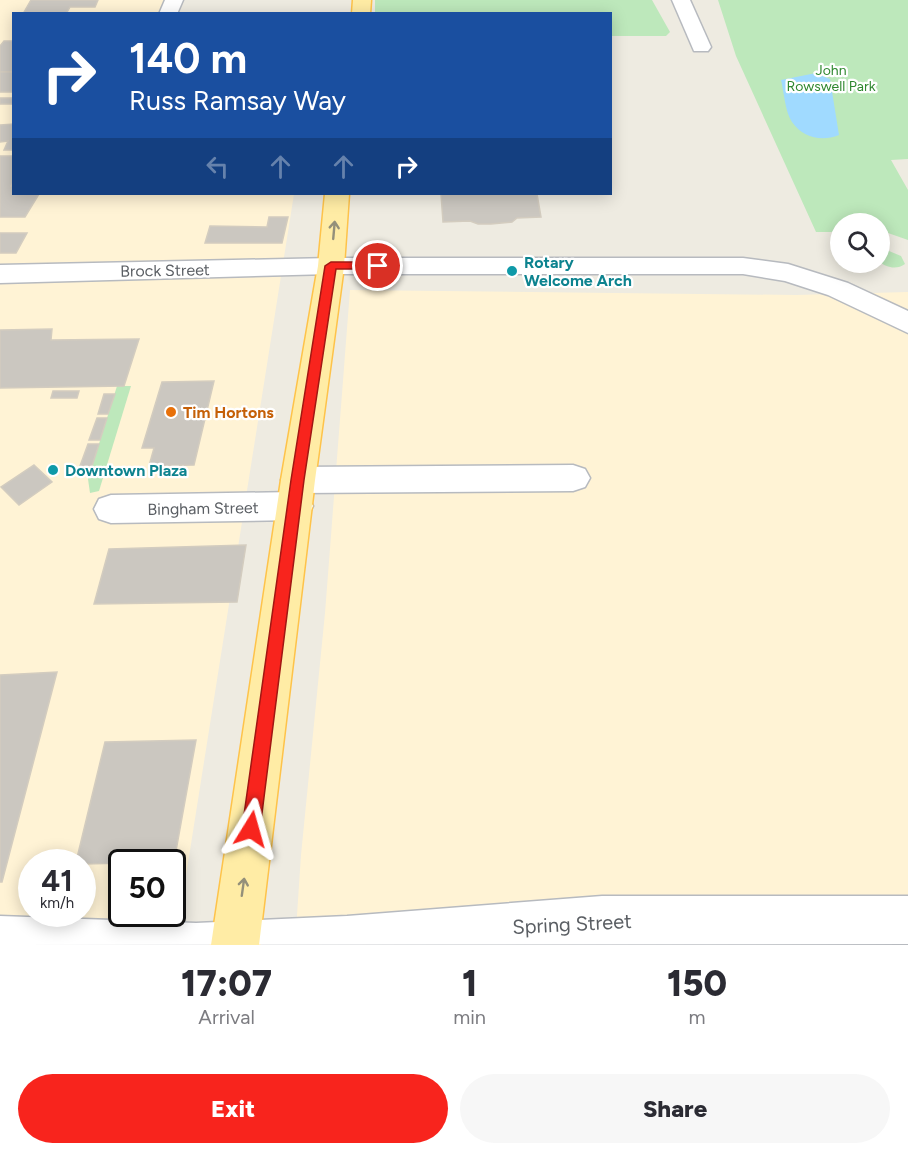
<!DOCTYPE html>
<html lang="en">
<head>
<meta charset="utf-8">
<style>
	:root { --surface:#fff; --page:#f7f7f7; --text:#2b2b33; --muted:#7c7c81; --accent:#f8241d }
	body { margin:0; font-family:Figtree,sans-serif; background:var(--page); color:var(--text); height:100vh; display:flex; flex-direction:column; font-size:22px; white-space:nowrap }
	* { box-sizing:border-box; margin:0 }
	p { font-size:20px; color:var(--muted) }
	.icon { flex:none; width:33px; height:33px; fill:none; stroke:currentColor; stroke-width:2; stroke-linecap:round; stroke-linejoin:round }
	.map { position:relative; height:945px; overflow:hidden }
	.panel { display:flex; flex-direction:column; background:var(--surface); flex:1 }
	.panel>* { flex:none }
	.banner { position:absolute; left:12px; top:12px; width:600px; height:183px; border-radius:0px; box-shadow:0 3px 15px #0003; background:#1a4fa0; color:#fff; overflow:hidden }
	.tools { position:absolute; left:830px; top:213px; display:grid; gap:12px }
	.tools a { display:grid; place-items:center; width:60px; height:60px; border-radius:50%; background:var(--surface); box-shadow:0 3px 15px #0003; font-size:30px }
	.speed { position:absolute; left:18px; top:849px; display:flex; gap:12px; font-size:30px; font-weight:700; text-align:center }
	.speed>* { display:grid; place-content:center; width:78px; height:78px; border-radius:50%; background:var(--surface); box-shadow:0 3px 15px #0003; line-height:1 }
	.speed small { font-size:15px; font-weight:400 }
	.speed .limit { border:3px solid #111; border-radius:9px; background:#fff; color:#111 }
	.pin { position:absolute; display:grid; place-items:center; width:51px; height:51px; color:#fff; margin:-26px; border:3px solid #fff; border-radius:50%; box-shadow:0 2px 6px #0007 }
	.me { position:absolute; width:66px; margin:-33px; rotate:8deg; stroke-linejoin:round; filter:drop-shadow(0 0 4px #0008) }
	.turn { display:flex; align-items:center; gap:21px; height:126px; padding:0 18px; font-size:27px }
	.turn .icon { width:78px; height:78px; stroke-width:2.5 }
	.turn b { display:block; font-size:42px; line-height:51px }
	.lanes { display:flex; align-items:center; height:57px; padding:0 18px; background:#0003; justify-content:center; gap:30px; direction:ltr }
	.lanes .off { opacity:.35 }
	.eta { display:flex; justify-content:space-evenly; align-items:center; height:102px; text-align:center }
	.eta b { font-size:36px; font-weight:800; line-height:42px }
	.cta { display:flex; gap:12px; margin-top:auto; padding:12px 18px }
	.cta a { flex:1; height:69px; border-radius:36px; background:var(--accent); color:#fff; font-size:24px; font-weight:800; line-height:69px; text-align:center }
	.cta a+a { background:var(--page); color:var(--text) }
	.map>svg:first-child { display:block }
	.commercial { fill:#fff3d5; fill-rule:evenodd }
	.green { fill:#bde8bb }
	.water { fill:#a0daff }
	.building { fill:#cbc7c0; stroke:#d3ccbf; stroke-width:1.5 }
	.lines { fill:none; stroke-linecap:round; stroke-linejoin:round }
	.minor-casing { stroke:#b7babf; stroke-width:3 }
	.major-casing { stroke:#fec34a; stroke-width:3 }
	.minor { fill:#fff; fill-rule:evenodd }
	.major { fill:#ffeca5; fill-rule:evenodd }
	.oneway { stroke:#94907a }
	.route { fill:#f8241d; stroke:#a11713; stroke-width:1.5 }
	.culture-dot { fill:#0f9aa8; stroke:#fff; stroke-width:2 }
	.food-dot { fill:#e8710a; stroke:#fff; stroke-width:2 }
	.labels { text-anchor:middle; stroke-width:4.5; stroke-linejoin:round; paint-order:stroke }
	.far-park-label { font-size:14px; fill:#2e872e; stroke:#fff }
	.culture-label { font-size:16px; font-weight:bold; fill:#0d838f; stroke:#fff; text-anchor:start }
	.street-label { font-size:16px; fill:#5a5e63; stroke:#fff }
	.food-label { font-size:16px; font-weight:bold; fill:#c56008; stroke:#fff; text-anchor:start }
	.near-street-label { font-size:20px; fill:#5a5e63; stroke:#fff }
</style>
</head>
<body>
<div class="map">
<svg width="908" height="945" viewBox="0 0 908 945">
	<rect width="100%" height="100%" fill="#eeebe1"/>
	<g class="commercial">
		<path d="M0,0H176L170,13L14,14V194H294L175,945H0ZM32,862H82V914H32ZM122,862H172V914H122Z"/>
		<path d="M350,290L796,295L908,292V945H295L301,855L325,613Z"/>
	</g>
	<g class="green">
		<path d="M375,0H652L670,32L666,36H611L610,14L375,13Z"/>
		<path d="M718,0H908V159L891,160L908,190V240L888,233H879V224H840V232H816L736,56Z"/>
		<path d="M889,251L901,256L905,264C897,270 886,268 879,261V253Z"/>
		<path d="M117,386H131L99,491L90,493L88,479Z"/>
	</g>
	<path class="water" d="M816,73L830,79L839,135C822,142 803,138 792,122C785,112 784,92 781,80Z"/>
	<g class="building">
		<path d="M31,0H98L95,7H70L66,14H23Z"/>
		<path d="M4,41H14V72H0V46Z"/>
		<rect x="0" y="72" width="14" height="20"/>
		<rect x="0" y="98" width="14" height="6"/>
		<path d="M14,124V150H4L8,141L0,142V125Z"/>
		<path d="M0,156H14V181L11,186H14V194H39L25,217H0Z"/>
		<path d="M441,194H537L541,217L517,218L512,222L491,224H478L470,221L443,222Z"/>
		<path d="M269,217H288L282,243H205L210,226L267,227Z"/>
		<path d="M0,233H27L16,253H0Z"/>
		<path d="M52,329L51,340L139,339L124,386L0,388V330Z"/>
		<path d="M214,381L194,465L149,466L154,448H142L162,382Z"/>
		<path d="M53,391H79L77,398H51Z"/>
		<path d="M104,394H115L108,414H98Z"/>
		<path d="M97,418H107L100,440H89Z"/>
		<path d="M88,444H99L92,466H80Z"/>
		<path d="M34,465L52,482L19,505L1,487Z"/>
		<path d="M246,545L237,602L94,604L109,549Z"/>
		<path d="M57,672L2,882H0V675Z"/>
		<path d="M196,740L174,862L82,864L76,862L105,742Z"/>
	</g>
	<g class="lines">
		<g class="minor-casing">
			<g id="minor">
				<path d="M165,0H183L177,14H159Z"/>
				<path d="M672,0H690L711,47L708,51H694Z"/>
				<path d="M331,258H743L788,264L848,283L908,311V333L828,295L785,281L743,274H331L0,283V265Z"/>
				<path d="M573,465L585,469L590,478L585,487L573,491L300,493L308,496L313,506L308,516L296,520L111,523L99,519L94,509L99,499L111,495L294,492L286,489L281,480L286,471L298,467Z"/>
				<path d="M602,896H908V944L0,945V916L196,923L347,916Z"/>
			</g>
		</g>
		<g class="major-casing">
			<g id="major">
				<path d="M353,0H371L370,14H352Z"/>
				<path d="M325,194H349L344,266L315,480L259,945H211L281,480L318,266Z"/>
			</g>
		</g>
		<use href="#minor" class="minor"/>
		<use href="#major" class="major"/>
	</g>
	<defs><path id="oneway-shaft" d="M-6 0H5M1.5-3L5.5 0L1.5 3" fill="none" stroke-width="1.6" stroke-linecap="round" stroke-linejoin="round" transform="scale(1.5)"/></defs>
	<g class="oneway">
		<use href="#oneway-shaft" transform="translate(334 230) rotate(-85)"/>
		<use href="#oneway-shaft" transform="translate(243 887) rotate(-82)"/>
	</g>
	<path class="route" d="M331,262H378L383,266L378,269H336L304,480L260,829L258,835L251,838L245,835L242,829L291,480L325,266Z"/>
	<g class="culture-dot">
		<circle cx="512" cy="271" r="6"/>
		<circle cx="53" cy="470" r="6"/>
	</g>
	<circle class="food-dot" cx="171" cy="412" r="6"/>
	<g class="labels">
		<g class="far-park-label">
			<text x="831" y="75">John<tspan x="831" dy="16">Rowswell Park</tspan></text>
		</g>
		<g class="culture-label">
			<text x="524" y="268">Rotary<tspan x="524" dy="18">Welcome Arch</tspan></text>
			<text x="65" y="476">Downtown Plaza</text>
		</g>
		<g class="street-label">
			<text transform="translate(165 270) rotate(-1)" y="6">Brock Street</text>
			<text transform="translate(203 508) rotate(-1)" y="6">Bingham Street</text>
		</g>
		<g class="food-label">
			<text x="183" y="418">Tim Hortons</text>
		</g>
		<g class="near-street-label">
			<text transform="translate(572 924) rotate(-3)" y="7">Spring Street</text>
		</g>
	</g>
</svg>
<div class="tools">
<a><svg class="icon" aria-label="search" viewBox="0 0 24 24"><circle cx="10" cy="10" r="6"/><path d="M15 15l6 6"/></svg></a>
</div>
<div class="speed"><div>41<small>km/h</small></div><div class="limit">50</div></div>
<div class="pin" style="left:378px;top:266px;background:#d93025"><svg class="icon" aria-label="arrive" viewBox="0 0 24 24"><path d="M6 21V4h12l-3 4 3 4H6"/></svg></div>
<svg class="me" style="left:251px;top:829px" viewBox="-20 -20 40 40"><path d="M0-17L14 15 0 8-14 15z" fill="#f8241d" stroke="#fff" stroke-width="4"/></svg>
<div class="banner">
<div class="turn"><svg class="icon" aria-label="right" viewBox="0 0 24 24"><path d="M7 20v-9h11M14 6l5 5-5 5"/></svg><div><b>140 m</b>Russ Ramsay Way</div></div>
<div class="lanes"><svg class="icon off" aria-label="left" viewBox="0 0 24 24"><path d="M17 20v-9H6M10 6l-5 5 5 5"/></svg><svg class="icon off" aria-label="ahead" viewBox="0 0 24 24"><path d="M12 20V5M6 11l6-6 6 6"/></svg><svg class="icon off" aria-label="ahead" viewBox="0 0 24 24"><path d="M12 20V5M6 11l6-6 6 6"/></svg><svg class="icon" aria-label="right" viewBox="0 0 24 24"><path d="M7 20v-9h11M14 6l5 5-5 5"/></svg></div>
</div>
</div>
<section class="panel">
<div class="eta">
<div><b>17:07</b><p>Arrival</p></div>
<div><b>1</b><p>min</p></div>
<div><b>150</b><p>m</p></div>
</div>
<div class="cta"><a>Exit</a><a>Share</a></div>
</section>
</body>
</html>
